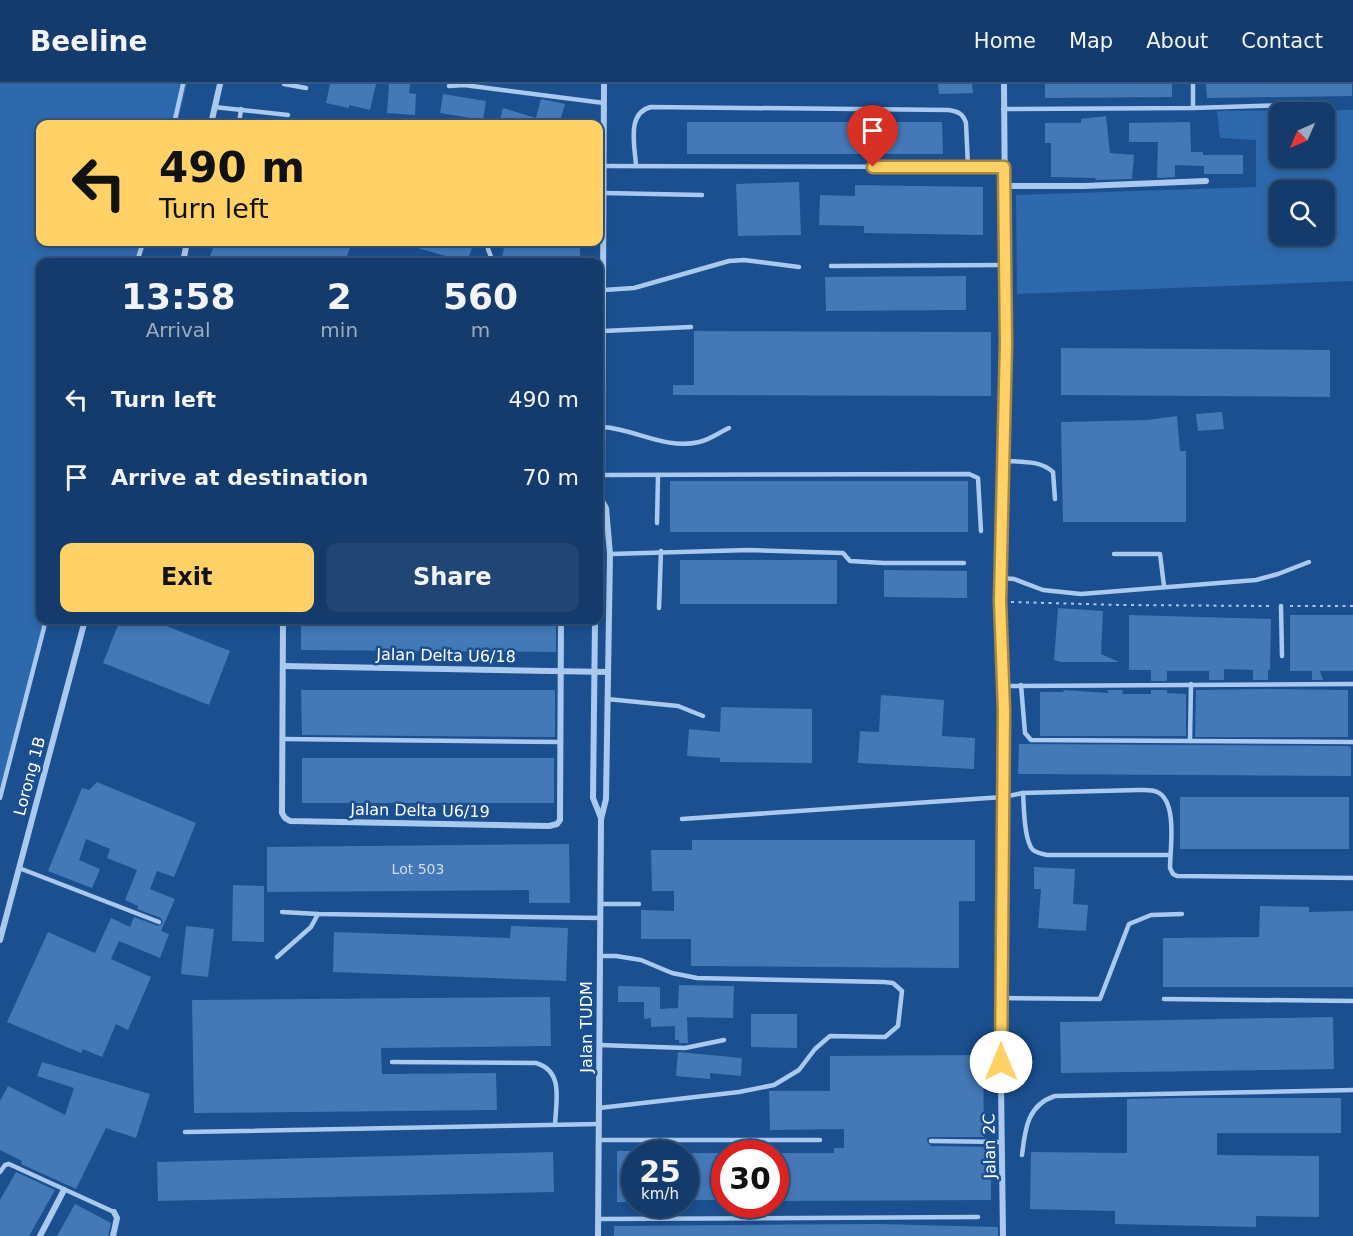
<!DOCTYPE html>
<html lang="en">
<head>
<meta charset="utf-8">
<style>
	:root { --surface:#143b6b; --page:#214673; --text:#f1f3f6; --muted:#9dadc1; --line:#33557e; --accent:#ffd166 }
	body { margin:0; font-family:"DejaVu Sans",sans-serif; background:var(--page); color:var(--text); height:100vh; display:flex; flex-direction:column; font-size:22px; white-space:nowrap }
	* { box-sizing:border-box; margin:0 }
	p { font-size:20px; color:var(--muted) }
	.icon { flex:none; width:33px; height:33px; fill:none; stroke:currentColor; stroke-width:2; stroke-linecap:round; stroke-linejoin:round }
	.map { position:relative; flex:1; overflow:hidden }
	.sheet { position:absolute; left:36px; top:174px; width:567px; height:366px; display:flex; flex-direction:column; background:var(--surface); border-radius:12px; box-shadow:0 3px 9px #0003,0 0 0 2px var(--line) }
	.sheet>* { flex:none }
	.top-card { position:absolute; left:36px; top:36px; width:567px; height:126px; border-radius:12px; box-shadow:0 3px 9px #0003,0 0 0 2px var(--line); background:#ffd166; color:#111; overflow:hidden }
	.needle { width:39px; rotate:225deg }
	.tools { position:absolute; left:1269px; top:18px; display:grid; gap:12px }
	.tools a { display:grid; place-items:center; width:66px; height:66px; border-radius:12px; background:var(--surface); box-shadow:0 3px 9px #0003,0 0 0 2px var(--line); font-size:30px }
	.speed { position:absolute; left:621px; top:1056px; display:flex; gap:12px; font-size:30px; font-weight:700; text-align:center }
	.speed>* { display:grid; place-content:center; width:78px; height:78px; border-radius:50%; background:var(--surface); box-shadow:0 3px 9px #0003,0 0 0 2px var(--line); line-height:1 }
	.speed small { font-size:15px; font-weight:400 }
	.speed .limit { border:9px solid #d22; background:#fff; color:#111 }
	.pin { position:absolute; display:grid; place-items:center; width:51px; height:51px; color:#fff; margin:-62px -26px; border-radius:50% 50% 50% 0; rotate:-45deg; box-shadow:0 0 6px #0007 }
	.pin .icon { rotate:45deg }
	.me { position:absolute; width:66px; margin:-33px; rotate:0deg; stroke-linejoin:round; filter:drop-shadow(0 0 4px #0008) }
	.turn { display:flex; align-items:center; gap:21px; height:126px; padding:0 24px; font-size:27px }
	.turn .icon { width:78px; height:78px; stroke-width:2.5 }
	.turn b { display:block; font-size:42px; line-height:51px }
	.eta { display:flex; justify-content:space-evenly; align-items:center; height:102px; text-align:center }
	.eta b { font-size:36px; font-weight:700; line-height:42px }
	.primary-button { display:flex; gap:12px; margin-top:auto; padding:12px 24px }
	.primary-button a { flex:1; height:69px; border-radius:12px; background:var(--accent); color:#111; font-size:24px; font-weight:700; line-height:69px; text-align:center }
	.primary-button a+a { background:var(--page); color:var(--text) }
	ul { padding:0; list-style:none }
	li { display:flex; align-items:center; gap:18px; height:78px; padding:0 24px }
	li div { flex:1 }
	li b { display:block; font-size:22px }
	li em { font-style:normal }
	header { display:flex; align-items:center; gap:36px; box-sizing:border-box; height:84px; padding:0 30px; background:var(--surface); border-bottom:2px solid var(--line) }
	header strong { font-size:28px }
	nav { display:flex; gap:33px; margin-inline-start:auto; font-size:21px }
	.map>svg:first-child { display:block }
	.green { fill:#2e69ad; fill-rule:evenodd }
	.building { fill:#4478b7 }
	.lines { fill:none; stroke-linecap:round; stroke-linejoin:round }
	.path { stroke:#a9c9ee; stroke-width:2; stroke-dasharray:3 4.5; stroke-linecap:butt }
	.service { stroke:#a9c9ee; stroke-width:4.5 }
	.minor { stroke:#a9c9ee; stroke-width:6 }
	.route-casing { stroke:#a68842; stroke-width:15 }
	.route { stroke:#ffd166; stroke-width:10 }
	.labels { text-anchor:middle; stroke-width:5; stroke-linejoin:round; paint-order:stroke }
	.number-label { font-size:14px; fill:#d0dded }
	.street-label { font-size:16px; fill:#fff; stroke:#1b4f8f }
</style>
</head>
<body>
<header>
<strong>Beeline</strong>
<nav><a>Home</a><a>Map</a><a>About</a><a>Contact</a></nav>
</header>
<div class="map">
<svg width="1353" height="1152" viewBox="0 0 1353 1152">
	<rect width="100%" height="100%" fill="#1b4f8f"/>
	<g class="green">
		<path d="M0,0H187L177,40H40V158H146L140,178H40V536H46L0,710Z"/>
		<path d="M1353,26V197L1017,210L1016,111L1256,103V56L1220,54L1217,27ZM1280,28H1324V74H1280ZM1280,106H1324V152H1280Z"/>
	</g>
	<g class="building">
		<path d="M330,0H376L370,26L349,21V24L326,19Z"/>
		<path d="M389,0H410L409,9L416,10L415,31L387,29Z"/>
		<path d="M938,0H972L973,9L939,10Z"/>
		<path d="M1045,0H1172V13L1045,14Z"/>
		<path d="M1206,0H1352V12L1207,14Z"/>
		<path d="M443,10L486,17L483,36L440,29Z"/>
		<path d="M541,15L565,20L559,40H499L503,24L536,34Z"/>
		<path d="M1106,32L1110,69L1134,71L1132,95L1096,96L1095,94L1051,93V59H1045V39H1081V35Z"/>
		<path d="M687,38H942L943,70H687Z"/>
		<path d="M1190,38L1191,68H1203V71H1243V90H1204V82L1175,81V93L1157,94L1158,58H1129V39Z"/>
		<path d="M799,98L801,151L738,152L736,100Z"/>
		<path d="M855,101L983,103V151L864,149V142L819,141L820,111L855,112Z"/>
		<path d="M215,158H352L345,178H208Z"/>
		<path d="M403,158H474L467,178L403,160Z"/>
		<path d="M505,158L545,164V158H580V178H523L502,174Z"/>
		<path d="M966,192V226L826,227L825,193Z"/>
		<path d="M694,247L991,248V312L673,311V301H694Z"/>
		<path d="M1061,264L1330,266V313L1061,311Z"/>
		<path d="M1222,328L1224,345L1198,347L1196,330Z"/>
		<path d="M1177,332L1180,367H1186V438H1063L1061,338L1147,336Z"/>
		<rect x="670" y="397" width="298" height="51"/>
		<rect x="680" y="476" width="157" height="44"/>
		<path d="M884,486L967,487V514L884,513Z"/>
		<path d="M1058,524L1103,527L1101,570L1119,578H1061L1054,576Z"/>
		<path d="M1129,531L1271,535L1270,586H1268V596H1253V586L1224,585V596H1209V587H1167V597H1151V586H1129Z"/>
		<path d="M1290,531H1353V587H1320L1323,596H1312V587H1290Z"/>
		<path d="M120,536H151L230,567L209,621L103,579Z"/>
		<path d="M301,536H556V568L301,566Z"/>
		<path d="M1268,605L1348,606V653H1195L1196,606Z"/>
		<path d="M301,606H555V653L302,651Z"/>
		<path d="M1063,606L1109,609L1107,606H1123L1122,610H1151V606H1167V609L1186,610V652H1040V608H1064Z"/>
		<path d="M881,611L944,616L942,652L975,654L974,685L858,679L860,647L879,648Z"/>
		<path d="M721,623L812,625V679L720,678V674L687,672L689,645L720,648Z"/>
		<path d="M1019,660L1348,662L1351,663V692L1018,690Z"/>
		<rect x="302" y="674" width="252" height="45"/>
		<path d="M97,698L196,739L174,793L157,787L150,805L175,815L161,847L169,850L160,874L119,857L111,875L151,893L128,946L116,940L102,973L83,965L81,969L7,938L48,848L95,869L111,834L130,843L134,833L158,842L163,839L161,834L137,825L138,822L125,816L137,786L107,774L110,765L86,755L79,776L100,785L92,804L48,787L82,704L89,706Z"/>
		<rect x="1180" y="713" width="169" height="52"/>
		<path d="M692,756H975V817H959V884L691,882V855H641V826L674,827V807H652L651,766H692Z"/>
		<path d="M569,760L570,819H529V806L267,808V763Z"/>
		<path d="M1034,783L1075,785L1073,820L1088,821L1086,847L1038,844L1041,805H1034Z"/>
		<path d="M233,801L264,802V858L232,857Z"/>
		<path d="M1260,822L1309,823V828L1353,827V903H1163V854L1259,853Z"/>
		<path d="M186,842L214,845L208,893L181,890Z"/>
		<path d="M511,842L568,844L566,897L333,888L334,848L510,854Z"/>
		<path d="M679,901L734,902L733,934L687,933L688,959H679V956H675V942L651,943V934L644,935V918H618V902L660,903V925L678,924Z"/>
		<path d="M550,913L551,962L381,964L382,990L496,989L497,1026L194,1029L192,916Z"/>
		<path d="M751,930H797V964L751,963Z"/>
		<path d="M1333,933L1334,985L1061,989L1060,938Z"/>
		<path d="M678,968L742,974L741,992L710,989V995L676,992Z"/>
		<path d="M983,971L984,1053H931L927,1054V1058L931,1062L991,1063V1116L776,1117V1069H834V1064H844V1045L770,1046L769,1007H830V972Z"/>
		<path d="M42,978L150,1010L136,1054L106,1044L76,1105L21,1080L22,1077L0,1066V1017L8,1002L65,1031L74,1004L37,992Z"/>
		<path d="M1183,1014H1341V1049H1217V1071L1319,1072V1133L1256,1132V1143L1115,1140V1127L1030,1125L1031,1068L1127,1069V1015Z"/>
		<rect x="617" y="1067" width="17" height="51"/>
		<path d="M553,1068L554,1108L158,1117L157,1078Z"/>
		<rect x="686" y="1069" width="38" height="47"/>
		<path d="M16,1088L55,1106L29,1152H0V1116Z"/>
		<path d="M75,1120L111,1139L108,1152H57Z"/>
		<path d="M877,1140L998,1143V1152H614V1142Z"/>
	</g>
	<g class="lines">
		<g class="path">
			<path d="M1011,518L1122,521L1272,522"/>
			<path d="M1290,522H1353"/>
		</g>
		<g class="service">
			<path d="M284,0L306,4"/>
			<path d="M1193,0V24"/>
			<path d="M449,2L464,1L604,19"/>
			<path d="M214,23L288,31"/>
			<path d="M1003,25L1193,24L1322,20"/>
			<path d="M174,40L183,0"/>
			<path d="M239,40L241,25"/>
			<path d="M604,82L1004,83"/>
			<path d="M636,82C635,62 626,29 651,23L949,26C958,28 963,29 966,39L968,83"/>
			<path d="M604,109L702,111"/>
			<path d="M489,158L488,165L493,178"/>
			<path d="M137,178L143,158"/>
			<path d="M831,182L1005,181"/>
			<path d="M604,206L634,204L729,177L744,176L799,183"/>
			<path d="M603,247L691,243"/>
			<path d="M603,343C635,345 666,366 699,358C709,356 720,348 729,344"/>
			<path d="M1004,377C1021,378 1040,376 1053,388L1055,415"/>
			<path d="M603,391L969,390L978,394L981,447"/>
			<path d="M657,439L658,391"/>
			<path d="M610,470L749,466L843,469L850,477L884,479H964"/>
			<path d="M1114,470H1160L1164,502"/>
			<path d="M1001,494L1014,495L1043,506L1081,510L1256,496L1278,490L1309,478"/>
			<path d="M1281,522L1282,572"/>
			<path d="M659,524L661,467"/>
			<path d="M1021,601L1025,649L1031,656L1353,658"/>
			<path d="M1003,602L1353,600"/>
			<path d="M607,615L678,622L703,632"/>
			<path d="M282,655L561,658"/>
			<path d="M1190,657L1191,600"/>
			<path d="M1023,709C1024,723 1024,757 1033,766C1037,769 1042,770 1047,771H1170"/>
			<path d="M0,714L46,536"/>
			<path d="M682,735L1003,713L1023,709L1138,706C1143,706 1152,705 1157,708C1178,717 1170,765 1170,784L1173,790L1177,792L1353,794"/>
			<path d="M19,784L159,838"/>
			<path d="M600,820H639"/>
			<path d="M282,828L318,830L600,834"/>
			<path d="M277,873L311,843L318,830"/>
			<path d="M1002,914L1100,915L1129,840L1151,831L1182,830"/>
			<path d="M1164,915L1353,917"/>
			<path d="M599,961L685,964L724,956"/>
			<path d="M392,978L536,979C564,987 556,1017 555,1041"/>
			<path d="M599,1024L739,1008L774,1001L799,986L815,965L830,952L885,953L898,942L902,907L893,899L884,898L697,894L672,889L641,876L616,872H600"/>
			<path d="M185,1048L599,1040"/>
			<path d="M599,1056H820"/>
			<path d="M931,1057L1002,1058"/>
			<path d="M1022,1071C1025,1046 1027,1021 1055,1012L1353,1006"/>
			<path d="M0,1088L5,1081L9,1080L114,1128"/>
			<path d="M598,1135L978,1133"/>
		</g>
		<g class="minor">
			<path d="M211,40L220,0"/>
			<path d="M1004,102H1084L1206,97"/>
			<path d="M183,178L187,158"/>
			<path d="M598,443L602,417L604,0"/>
			<path d="M283,536L282,729L285,734L290,737L549,742L557,740L560,736L561,536"/>
			<path d="M595,536L593,714L601,734"/>
			<path d="M283,582L608,588"/>
			<path d="M0,856L85,536"/>
			<path d="M40,1152L64,1106"/>
			<path d="M113,1152L117,1134L114,1128"/>
			<path d="M598,1152L601,735L606,715L610,470L606,424L602,417"/>
			<path d="M1003,1152L1001,1000L1004,626L1001,517L1006,259L1004,0"/>
		</g>
	</g>
	<g class="lines">
		<g class="route-casing">
			<path id="route" d="M873,83H1004L1006,259L1000,517L1004,626L1001,978"/>
		</g>
		<use href="#route" class="route"/>
	</g>
	<g class="labels">
		<g class="number-label">
			<text x="418" y="790">Lot 503</text>
		</g>
		<g class="street-label">
			<text transform="translate(446 571) rotate(1)" y="6">Jalan Delta U6/18</text>
			<text transform="translate(29 692) rotate(-75)" y="6">Lorong 1B</text>
			<text transform="translate(420 726) rotate(1)" y="6">Jalan Delta U6/19</text>
			<text transform="translate(586 943) rotate(-90)" y="6">Jalan TUDM</text>
			<text transform="translate(989 1062) rotate(-91)" y="6">Jalan 2C</text>
		</g>
	</g>
</svg>
<div class="tools">
<a><svg class="needle" viewBox="-14 -14 28 28"><path d="M0-13l5 13h-10z" fill="#e53935"/><path d="M0 13l5-13h-10z" fill="#9dadc1"/></svg></a>
<a><svg class="icon" aria-label="search" viewBox="0 0 24 24"><circle cx="10" cy="10" r="6"/><path d="M15 15l6 6"/></svg></a>
</div>
<div class="speed"><div>25<small>km/h</small></div><div class="limit">30</div></div>
<div class="pin" style="left:873px;top:83px;background:#d93025"><svg class="icon" aria-label="arrive" viewBox="0 0 24 24"><path d="M6 21V4h12l-3 4 3 4H6"/></svg></div>
<svg class="me" style="left:1001px;top:978px" viewBox="-20 -20 40 40"><circle r="19" fill="#fff"/><path d="M0-13L10 11 0 6-10 11z" fill="#ffd166"/></svg>
<div class="top-card">
<div class="turn"><svg class="icon" aria-label="left" viewBox="0 0 24 24"><path d="M17 20v-9H6M10 6l-5 5 5 5"/></svg><div><b>490 m</b>Turn left</div></div>
</div>
<section class="sheet">
<div class="eta">
<div><b>13:58</b><p>Arrival</p></div>
<div><b>2</b><p>min</p></div>
<div><b>560</b><p>m</p></div>
</div>
<ul>
<li><svg class="icon" aria-label="left" viewBox="0 0 24 24"><path d="M17 20v-9H6M10 6l-5 5 5 5"/></svg><div><b>Turn left</b></div><em>490 m</em></li>
<li><svg class="icon" aria-label="arrive" viewBox="0 0 24 24"><path d="M6 21V4h12l-3 4 3 4H6"/></svg><div><b>Arrive at destination</b></div><em>70 m</em></li>
</ul>
<div class="primary-button"><a>Exit</a><a>Share</a></div>
</section>
</div>
</body>
</html>
